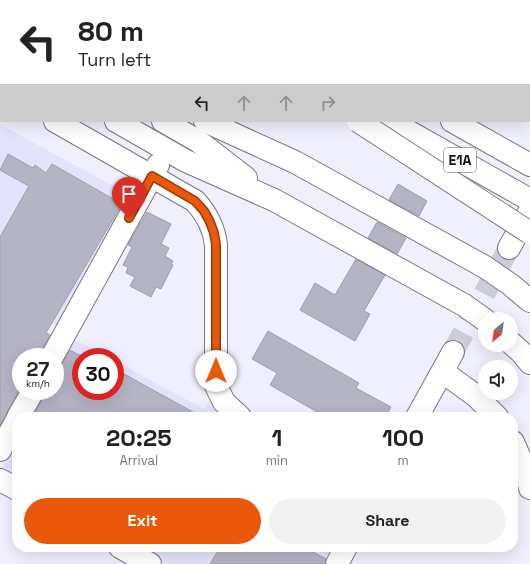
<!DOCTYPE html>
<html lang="en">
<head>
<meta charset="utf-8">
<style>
	:root { --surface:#fff; --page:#f2f2f2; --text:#222; --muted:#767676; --accent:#ea580c }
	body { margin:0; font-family:"Space Grotesk",sans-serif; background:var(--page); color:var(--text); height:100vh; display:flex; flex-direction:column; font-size:15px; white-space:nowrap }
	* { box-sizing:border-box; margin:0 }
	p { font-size:13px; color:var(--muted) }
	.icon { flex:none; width:22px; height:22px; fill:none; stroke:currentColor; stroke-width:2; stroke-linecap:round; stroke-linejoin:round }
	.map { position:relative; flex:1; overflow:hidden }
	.sheet { position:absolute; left:12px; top:412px; width:506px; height:140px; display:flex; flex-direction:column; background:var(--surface); border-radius:16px; box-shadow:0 4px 16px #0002 }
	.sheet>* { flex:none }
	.guide { position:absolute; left:0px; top:0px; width:530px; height:122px; box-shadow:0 4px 16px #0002; background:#fff; color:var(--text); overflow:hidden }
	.needle { width:26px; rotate:209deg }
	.tools { position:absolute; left:478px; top:312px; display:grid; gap:8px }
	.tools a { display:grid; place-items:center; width:40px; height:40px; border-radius:50%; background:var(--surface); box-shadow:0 4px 16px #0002; font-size:20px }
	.speed { position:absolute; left:12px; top:348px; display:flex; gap:8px; font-size:20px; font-weight:700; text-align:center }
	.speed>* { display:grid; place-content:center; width:52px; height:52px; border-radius:50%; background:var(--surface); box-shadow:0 4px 16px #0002; line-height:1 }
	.speed small { font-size:10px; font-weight:400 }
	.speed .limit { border:6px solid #d22; background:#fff; color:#111 }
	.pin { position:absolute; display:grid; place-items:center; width:34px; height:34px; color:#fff; margin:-41px -17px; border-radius:50% 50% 50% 0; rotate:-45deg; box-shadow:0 0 4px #0007 }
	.pin .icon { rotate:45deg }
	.me { position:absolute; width:44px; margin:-22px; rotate:0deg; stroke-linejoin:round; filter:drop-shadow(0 0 3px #0008) }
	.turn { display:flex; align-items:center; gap:14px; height:84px; padding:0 12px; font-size:18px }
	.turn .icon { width:52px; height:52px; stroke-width:2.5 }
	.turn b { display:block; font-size:28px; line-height:34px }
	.lanes { display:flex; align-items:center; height:38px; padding:0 12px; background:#0003; justify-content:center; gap:20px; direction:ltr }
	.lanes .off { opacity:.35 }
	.eta { display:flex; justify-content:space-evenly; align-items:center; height:68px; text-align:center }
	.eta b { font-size:24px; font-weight:600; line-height:28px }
	.button { display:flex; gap:8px; margin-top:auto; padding:8px 12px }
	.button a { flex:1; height:46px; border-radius:24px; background:var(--accent); color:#fff; font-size:16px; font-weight:600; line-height:46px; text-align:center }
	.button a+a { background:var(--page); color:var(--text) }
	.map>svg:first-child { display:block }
	.built { fill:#e3e3fb }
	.building { fill:#b4b4c5; stroke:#9e9dad }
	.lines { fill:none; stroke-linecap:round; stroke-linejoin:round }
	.tertiary-tunnel { stroke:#cdcdda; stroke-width:22; stroke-dasharray:22 11; stroke-linecap:butt }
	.minor-casing { stroke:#767686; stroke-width:24 }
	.tertiary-casing { stroke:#767686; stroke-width:24 }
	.motorway-casing { stroke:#767686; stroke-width:24 }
	.minor { stroke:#fff; stroke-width:22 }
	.tertiary { stroke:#fff; stroke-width:22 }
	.motorway { stroke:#fff; stroke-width:22 }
	.motorway-bridge-casing { stroke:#767686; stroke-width:24; stroke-linecap:butt }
	.motorway-bridge { stroke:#fff; stroke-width:22 }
	.route-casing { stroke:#983908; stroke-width:10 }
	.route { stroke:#ea580c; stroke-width:7 }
	.labels { text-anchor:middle; stroke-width:3; stroke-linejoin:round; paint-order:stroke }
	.shield { fill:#fff; stroke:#57575a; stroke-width:1 }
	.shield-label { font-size:14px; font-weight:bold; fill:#0f0f14 }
</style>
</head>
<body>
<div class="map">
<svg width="530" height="564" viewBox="0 0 530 564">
	<rect width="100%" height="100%" fill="#efeffd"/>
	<g class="built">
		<path d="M0,124L129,195L132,203L62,329L0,295Z"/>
		<path d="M72,338L108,357H81V391H115V361L204,409L211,398L227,417H28L42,391H55V368Z"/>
		<path d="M17,441V482L4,475L3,465Z"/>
		<path d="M134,547H334L325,564H165Z"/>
	</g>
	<g class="building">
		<path d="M8,154L33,168L35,165L46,173L52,164L122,204L46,333L50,335L41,351L40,357H21V387L0,425V237L29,186L0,170Z"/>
		<path d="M398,184L427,201L419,216L389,200Z"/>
		<path d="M147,212L171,224L161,244L169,248L165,256L173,261L171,264L173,265L161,289L156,287L151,297L130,286L135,277L126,273L128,267L123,265L132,247L128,245Z"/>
		<path d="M377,222L406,238L397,254L368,238Z"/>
		<path d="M356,259L385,275L364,311L370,314L355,341L300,310L315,283L335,295Z"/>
		<path d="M268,331L359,383L356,388L391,407L385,417H352L342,412L340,417H326L270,385L277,373L252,359Z"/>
		<path d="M70,350L83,357H81V391H115V369L202,417H32L44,397L45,391H55V372L63,363Z"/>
		<path d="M220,547H304L326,559L325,564H210Z"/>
	</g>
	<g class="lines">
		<path class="tertiary-tunnel" d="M453,352L509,248"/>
		<g class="minor-casing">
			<g id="minor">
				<path d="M392,0L394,1"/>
				<path d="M529,63L530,64"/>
				<path d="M0,90L1,91"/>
				<path d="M55,121L195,201C207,214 214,227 216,245V386L224,402L240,417"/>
				<path d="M52,357L158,165"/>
				<path d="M443,372L476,396L497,417"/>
				<path d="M18,417L33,391"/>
				<path d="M513,442L526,472L530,488"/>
				<path d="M0,450L17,420"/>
				<path d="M0,480L17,489"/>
				<path d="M120,547L150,564"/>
			</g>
		</g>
		<g class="tertiary-casing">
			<g id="tertiary">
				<path d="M509,248L530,211"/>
				<path d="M417,417L453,352"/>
				<path d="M337,564L346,547"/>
			</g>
		</g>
		<g class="motorway-casing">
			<g id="motorway">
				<path d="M32,0L34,1"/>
				<path d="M150,0L152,1"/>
				<path d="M175,0L176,1"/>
				<path d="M238,0L239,1"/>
				<path d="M295,0L297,1"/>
				<path d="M0,5L1,6"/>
				<path d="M0,28L1,29"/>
				<path d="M0,56L1,57"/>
				<path d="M529,106L530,107"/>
				<path d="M116,121L186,161L274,200L464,305L485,320"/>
				<path d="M163,121L198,141L246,178"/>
				<path d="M205,121L295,162L485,267L511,285L530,301"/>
				<path d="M390,121L530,200"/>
				<path d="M452,121L530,165"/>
				<path d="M511,343L521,352L530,363"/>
			</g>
		</g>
		<use href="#minor" class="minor"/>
		<use href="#tertiary" class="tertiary"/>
		<use href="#motorway" class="motorway"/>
		<g class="motorway-bridge-casing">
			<path id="motorway-bridge" d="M358,121L530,233"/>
		</g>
		<use href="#motorway-bridge" class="motorway-bridge"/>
	</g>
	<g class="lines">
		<g class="route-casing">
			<path id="route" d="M129,218L152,176L195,201L204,211L210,222L214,233L216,245V371"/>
		</g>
		<use href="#route" class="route"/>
	</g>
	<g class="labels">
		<rect class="shield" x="444" y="148" width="32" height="24" rx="3"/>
		<g class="shield-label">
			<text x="460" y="165">E1A</text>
		</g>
	</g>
</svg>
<div class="tools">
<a><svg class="needle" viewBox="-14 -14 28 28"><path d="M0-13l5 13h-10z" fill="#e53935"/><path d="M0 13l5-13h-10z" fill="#767676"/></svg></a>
<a><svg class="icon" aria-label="sound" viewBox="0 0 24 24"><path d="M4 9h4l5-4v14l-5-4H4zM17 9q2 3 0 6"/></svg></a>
</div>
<div class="speed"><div>27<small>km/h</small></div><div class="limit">30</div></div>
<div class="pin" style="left:129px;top:218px;background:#d93025"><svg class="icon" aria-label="arrive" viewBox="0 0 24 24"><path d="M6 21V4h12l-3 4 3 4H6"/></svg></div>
<svg class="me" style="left:216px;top:371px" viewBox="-20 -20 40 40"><circle r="19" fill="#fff"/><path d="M0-13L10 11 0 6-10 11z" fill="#ea580c"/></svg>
<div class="guide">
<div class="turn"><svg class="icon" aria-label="left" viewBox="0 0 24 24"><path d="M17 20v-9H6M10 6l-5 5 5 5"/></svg><div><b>80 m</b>Turn left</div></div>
<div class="lanes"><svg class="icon" aria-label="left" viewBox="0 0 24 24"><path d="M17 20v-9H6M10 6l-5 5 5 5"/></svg><svg class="icon off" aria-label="ahead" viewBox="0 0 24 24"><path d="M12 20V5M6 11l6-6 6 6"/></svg><svg class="icon off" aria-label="ahead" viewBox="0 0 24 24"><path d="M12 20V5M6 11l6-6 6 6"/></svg><svg class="icon off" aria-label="right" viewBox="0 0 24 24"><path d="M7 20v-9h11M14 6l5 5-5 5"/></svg></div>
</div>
<section class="sheet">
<div class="eta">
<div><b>20:25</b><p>Arrival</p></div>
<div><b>1</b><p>min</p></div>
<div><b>100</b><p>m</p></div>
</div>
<div class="button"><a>Exit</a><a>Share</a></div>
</section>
</div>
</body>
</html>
